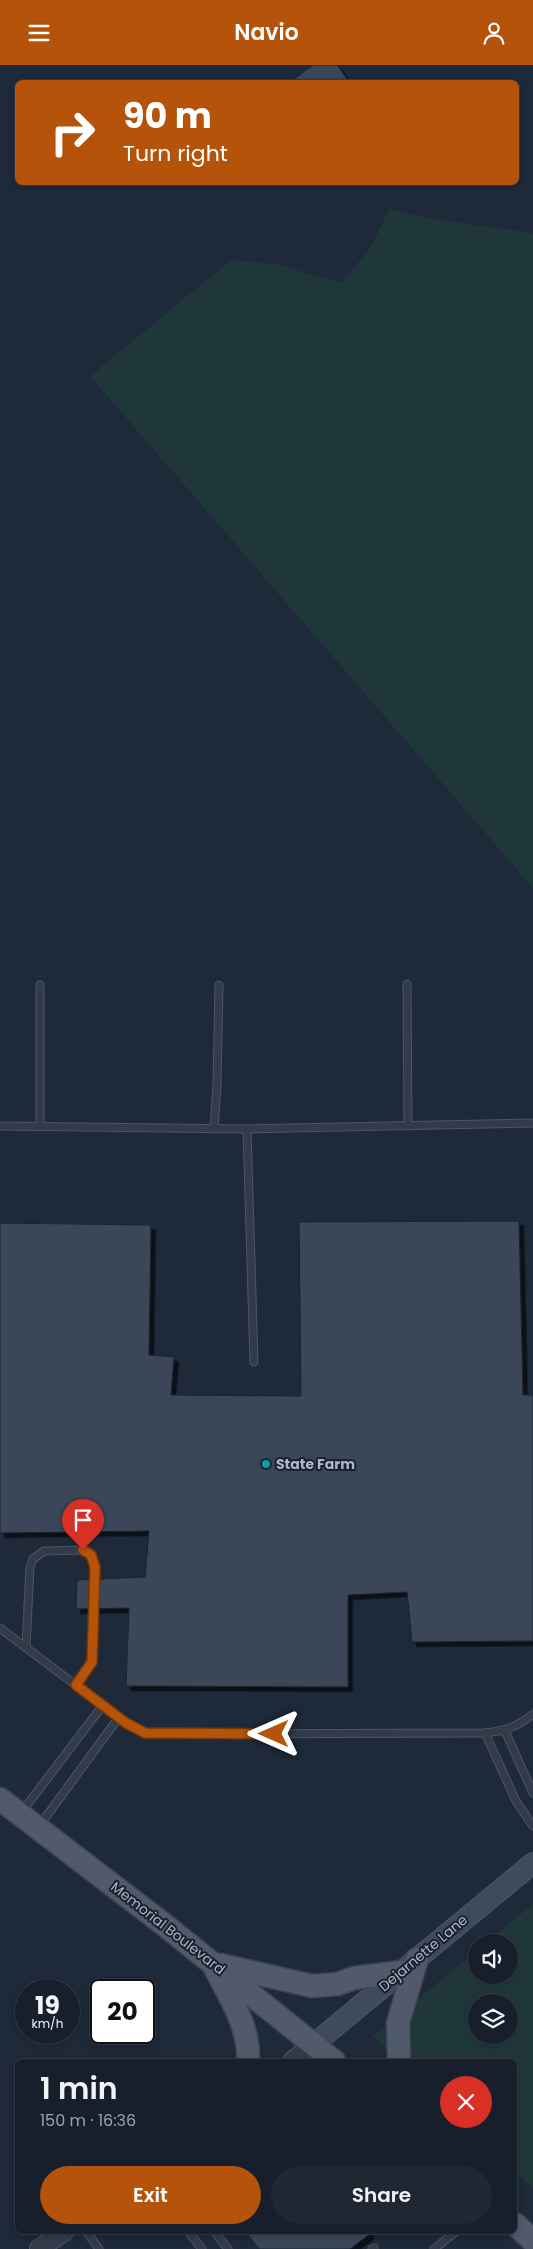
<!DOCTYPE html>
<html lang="en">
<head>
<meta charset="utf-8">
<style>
	:root { --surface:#161f2b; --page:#1f2733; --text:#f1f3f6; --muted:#9ea2a9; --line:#353d47; --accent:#b45309 }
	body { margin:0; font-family:Poppins,sans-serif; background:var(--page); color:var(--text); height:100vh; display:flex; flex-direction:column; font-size:19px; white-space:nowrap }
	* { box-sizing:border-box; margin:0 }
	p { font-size:16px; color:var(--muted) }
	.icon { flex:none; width:28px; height:28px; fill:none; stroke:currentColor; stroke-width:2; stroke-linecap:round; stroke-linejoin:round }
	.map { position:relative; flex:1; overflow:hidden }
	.side { position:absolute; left:15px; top:1994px; width:502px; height:175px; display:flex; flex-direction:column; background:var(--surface); border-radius:8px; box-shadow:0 2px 8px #0003,0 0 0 1px var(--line) }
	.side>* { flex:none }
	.top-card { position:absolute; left:15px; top:15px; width:504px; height:105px; border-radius:8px; box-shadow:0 2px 8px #0003,0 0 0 1px var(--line); background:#b45309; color:#fff; overflow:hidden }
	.tools { position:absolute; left:468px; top:1869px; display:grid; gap:10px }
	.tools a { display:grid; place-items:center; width:50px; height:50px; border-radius:50%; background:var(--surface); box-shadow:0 2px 8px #0003,0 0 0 1px var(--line); font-size:25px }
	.speed { position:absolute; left:15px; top:1914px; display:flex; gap:10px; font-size:25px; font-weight:700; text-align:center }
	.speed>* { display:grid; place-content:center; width:65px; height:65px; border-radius:50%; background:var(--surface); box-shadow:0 2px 8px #0003,0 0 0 1px var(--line); line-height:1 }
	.speed small { font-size:12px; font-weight:400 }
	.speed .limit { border:2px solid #111; border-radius:8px; background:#fff; color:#111 }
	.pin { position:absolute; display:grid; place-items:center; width:42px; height:42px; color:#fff; margin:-51px -21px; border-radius:50% 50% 50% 0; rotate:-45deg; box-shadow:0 0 5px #0007 }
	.pin .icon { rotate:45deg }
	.me { position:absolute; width:55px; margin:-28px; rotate:270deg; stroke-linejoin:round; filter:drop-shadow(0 0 4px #0008) }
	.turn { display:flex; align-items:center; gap:18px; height:105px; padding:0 25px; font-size:22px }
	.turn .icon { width:65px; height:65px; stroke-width:2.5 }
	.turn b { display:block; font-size:35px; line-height:42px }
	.round { display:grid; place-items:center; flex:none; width:52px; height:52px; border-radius:26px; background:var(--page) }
	.summary { display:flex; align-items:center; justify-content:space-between; height:85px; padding:0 25px }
	h1 { font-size:30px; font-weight:600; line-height:38px }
	.action { display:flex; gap:10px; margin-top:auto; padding:10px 25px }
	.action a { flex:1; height:58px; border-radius:30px; background:var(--accent); color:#fff; font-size:20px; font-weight:600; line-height:58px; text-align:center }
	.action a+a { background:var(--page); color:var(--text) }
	header { display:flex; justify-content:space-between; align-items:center; height:65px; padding:0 25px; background:var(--accent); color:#fff; font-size:22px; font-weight:600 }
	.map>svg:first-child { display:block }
	.green { fill:#20373a; fill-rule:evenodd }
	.building { fill:#3a4759; stroke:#1a2230; filter:url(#shadow) }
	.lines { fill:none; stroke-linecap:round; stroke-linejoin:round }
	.service-casing { stroke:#4d5664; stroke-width:9 }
	.tertiary-casing { stroke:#4d5664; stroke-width:20 }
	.secondary-casing { stroke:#4d5664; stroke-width:22 }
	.primary-casing { stroke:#3c4453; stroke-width:25 }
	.service { stroke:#323b49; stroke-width:7 }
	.tertiary { stroke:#323b49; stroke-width:18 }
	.secondary { stroke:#404a5d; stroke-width:20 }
	.primary { stroke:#505a6a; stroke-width:22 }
	.route-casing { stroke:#753606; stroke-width:12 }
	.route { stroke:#b45309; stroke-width:9 }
	.culture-dot { fill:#0f9aa8; stroke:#18212e; stroke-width:2 }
	.labels { text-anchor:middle; stroke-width:4; stroke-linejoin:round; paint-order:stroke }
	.poi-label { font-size:14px; font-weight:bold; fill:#acb6c6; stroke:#18212e; text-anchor:start }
	.street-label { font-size:14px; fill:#acb6c6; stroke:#18212e }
</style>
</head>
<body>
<header><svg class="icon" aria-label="menu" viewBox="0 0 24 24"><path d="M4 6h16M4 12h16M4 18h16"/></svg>Navio<svg class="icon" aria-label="person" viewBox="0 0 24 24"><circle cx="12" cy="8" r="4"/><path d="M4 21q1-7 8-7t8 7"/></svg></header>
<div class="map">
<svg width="533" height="2184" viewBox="0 0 533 2184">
	<defs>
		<filter id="shadow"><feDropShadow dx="4.5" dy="4.5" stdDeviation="0" flood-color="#0009"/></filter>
	</defs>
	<rect width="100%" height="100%" fill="#1e2939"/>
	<g class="green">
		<path d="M389,144L439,155L533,168V823L90,311L231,195L277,199L341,218L371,182Z"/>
		<path d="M533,1839V2123L515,2106V1996H400L373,1971L476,1886V1910H509V1878L487,1877ZM476,1938H509V1970H476Z"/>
	</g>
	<g class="building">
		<path d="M313,0H337L350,18H296L294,14Z"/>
		<path d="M519,1156L523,1330H533V1576L412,1577L407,1527L348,1530V1622L126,1621L129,1543L76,1544L77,1515L145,1512L149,1466L0,1468V1158L151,1160L149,1290L174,1292L171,1330L301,1331L299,1157Z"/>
		<path d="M245,2166H368L370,2169L350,2184H259Z"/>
	</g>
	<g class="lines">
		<g class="service-casing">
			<g id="service">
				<path d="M407,919L408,1061"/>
				<path d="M0,1061L247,1064L533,1058"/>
				<path d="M40,1062V920"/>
				<path d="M214,1064L217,1020L219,920"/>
				<path d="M247,1064L254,1297"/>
				<path d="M0,1563L126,1658L145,1668L174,1669L485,1668C505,1666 517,1662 533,1649"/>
				<path d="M26,1582L30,1502L33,1494L44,1486L83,1485L91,1490L95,1502L92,1597L75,1620"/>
				<path d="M505,1666L533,1728"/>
				<path d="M485,1668L516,1736L533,1761"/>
				<path d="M21,1748L103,1640"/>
				<path d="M40,1760L119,1652"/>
				<path d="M86,2166L99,2184"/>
				<path d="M188,2166L202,2184"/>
				<path d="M216,2169L228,2184"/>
				<path d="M372,2184L374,2183"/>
				<path d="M434,2184L457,2166"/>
			</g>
		</g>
		<g class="tertiary-casing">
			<g id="tertiary">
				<path d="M292,1996L314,1979"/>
				<path d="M39,2184L65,2166"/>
			</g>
		</g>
		<g class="secondary-casing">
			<path id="secondary" d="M314,1979L533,1798"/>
		</g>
		<g class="primary-casing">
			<g id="primary">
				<path d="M0,1734L162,1858L334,1996"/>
				<path d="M221,1900L312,1921L338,1919L354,1913L401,1907"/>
				<path d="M215,1903C230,1933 250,1962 248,1996"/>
				<path d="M399,1996L398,1958L417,1894"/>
				<path d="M515,2159L533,2176"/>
			</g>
		</g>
		<use href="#service" class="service"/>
		<use href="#tertiary" class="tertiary"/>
		<use href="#secondary" class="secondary"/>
		<use href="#primary" class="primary"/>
	</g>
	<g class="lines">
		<g class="route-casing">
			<path id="route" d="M83,1485L91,1490L95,1502L92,1597L76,1620L126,1658L145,1668L274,1669"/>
		</g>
		<use href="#route" class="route"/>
	</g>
	<circle class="culture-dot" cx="266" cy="1399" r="5"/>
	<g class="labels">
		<g class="poi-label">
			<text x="276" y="1404">State Farm</text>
		</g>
		<g class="street-label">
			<text transform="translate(168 1863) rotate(38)" y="5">Memorial Boulevard</text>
			<text transform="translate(423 1888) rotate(-40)" y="5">Dejarnette Lane</text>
		</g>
	</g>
</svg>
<div class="tools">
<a><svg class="icon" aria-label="sound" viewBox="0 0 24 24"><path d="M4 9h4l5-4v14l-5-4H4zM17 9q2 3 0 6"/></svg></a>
<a><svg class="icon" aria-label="layers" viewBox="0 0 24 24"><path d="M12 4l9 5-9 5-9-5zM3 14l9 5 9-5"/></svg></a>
</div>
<div class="speed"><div>19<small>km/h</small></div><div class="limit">20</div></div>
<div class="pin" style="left:83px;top:1485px;background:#d93025"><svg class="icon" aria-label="arrive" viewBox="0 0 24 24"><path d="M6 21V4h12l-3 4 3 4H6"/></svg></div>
<svg class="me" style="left:274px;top:1669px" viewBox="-20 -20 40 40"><path d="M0-17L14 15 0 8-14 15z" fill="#b45309" stroke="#fff" stroke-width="4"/></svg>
<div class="top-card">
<div class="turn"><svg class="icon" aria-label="right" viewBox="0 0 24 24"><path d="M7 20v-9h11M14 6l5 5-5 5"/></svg><div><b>90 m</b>Turn right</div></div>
</div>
<section class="side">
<div class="summary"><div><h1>1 min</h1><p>150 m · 16:36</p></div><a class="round" style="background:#d93025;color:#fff"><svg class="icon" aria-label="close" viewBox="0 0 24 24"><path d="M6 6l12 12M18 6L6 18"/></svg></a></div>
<div class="action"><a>Exit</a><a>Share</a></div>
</section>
</div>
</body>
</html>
